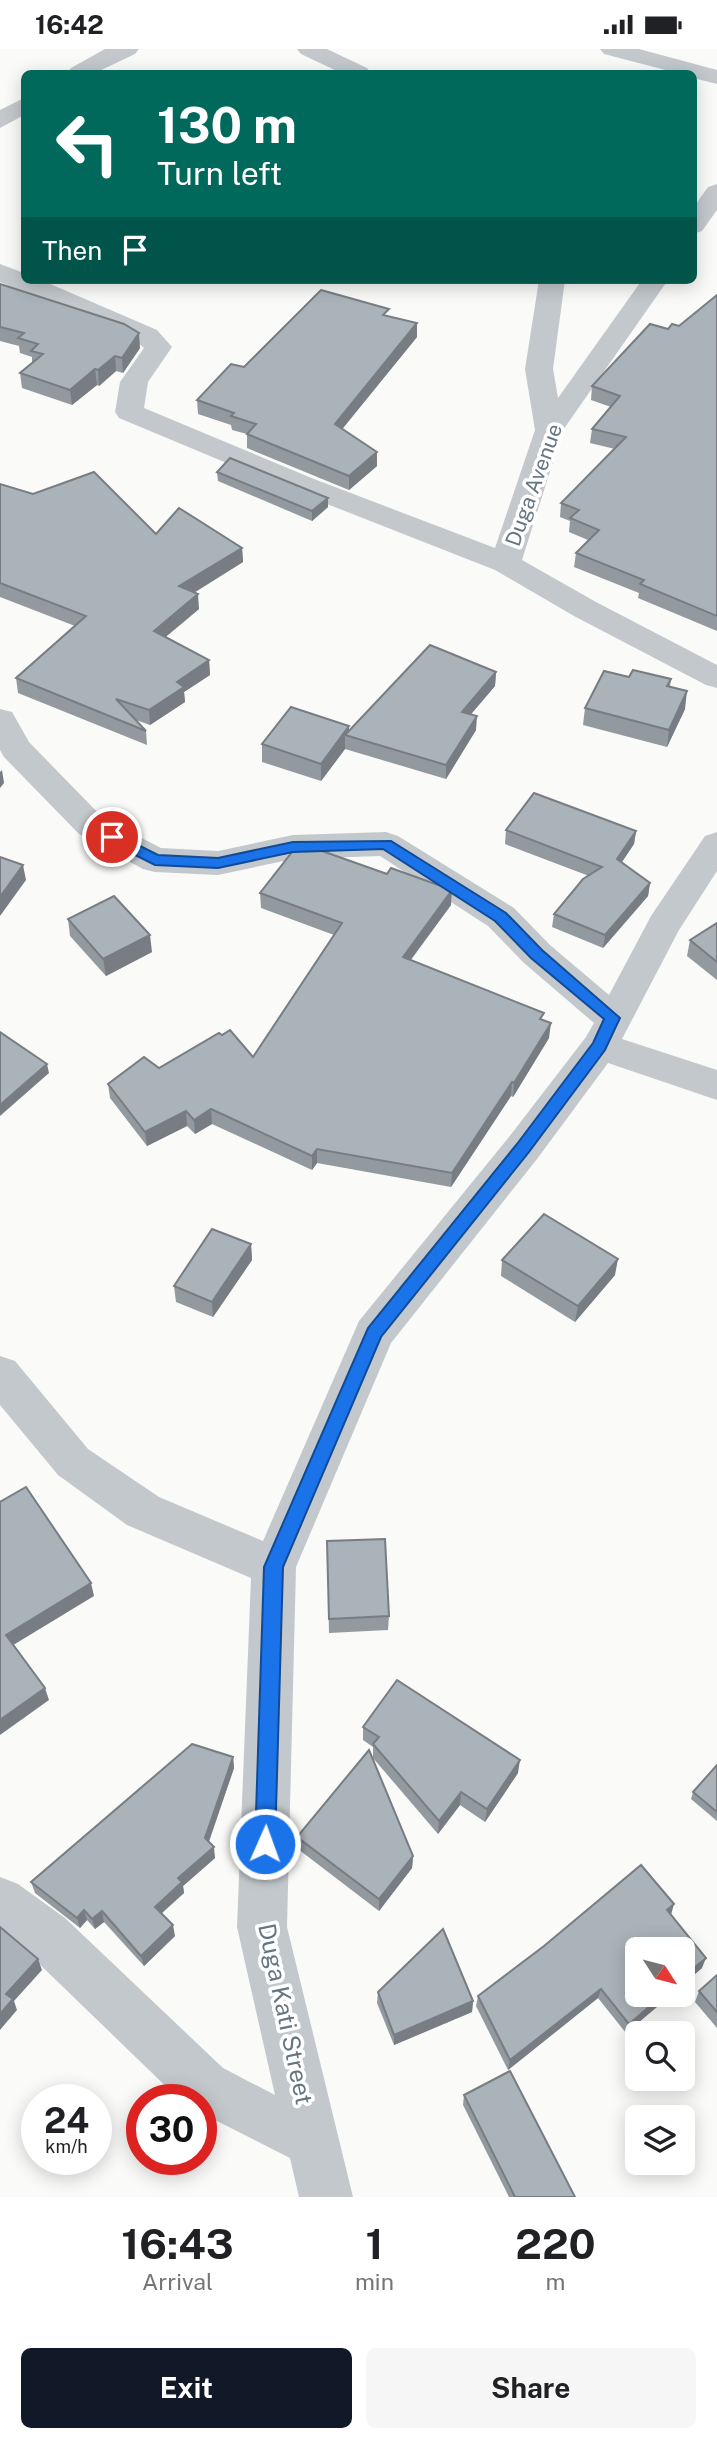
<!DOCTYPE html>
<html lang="en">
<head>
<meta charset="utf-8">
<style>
	:root { --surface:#fff; --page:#f6f6f6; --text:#202124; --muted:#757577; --accent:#111827 }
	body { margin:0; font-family:"Public Sans",sans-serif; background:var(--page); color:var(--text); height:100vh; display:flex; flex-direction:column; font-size:26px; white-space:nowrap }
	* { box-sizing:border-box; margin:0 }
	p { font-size:23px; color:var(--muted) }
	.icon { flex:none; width:38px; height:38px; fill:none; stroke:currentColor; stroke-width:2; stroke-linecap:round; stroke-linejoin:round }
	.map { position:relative; height:2148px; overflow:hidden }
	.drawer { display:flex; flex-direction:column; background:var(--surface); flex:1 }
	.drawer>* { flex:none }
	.guide { position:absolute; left:21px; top:21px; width:676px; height:214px; border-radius:10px; box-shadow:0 4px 18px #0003; background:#00695c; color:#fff; overflow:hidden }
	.needle { width:46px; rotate:126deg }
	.tools { position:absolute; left:625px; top:1888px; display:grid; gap:14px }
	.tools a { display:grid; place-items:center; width:70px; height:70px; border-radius:10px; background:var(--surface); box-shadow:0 4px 18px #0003; font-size:35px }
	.speed { position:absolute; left:21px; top:2035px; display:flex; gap:14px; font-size:35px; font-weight:700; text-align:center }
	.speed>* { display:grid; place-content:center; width:91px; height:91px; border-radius:50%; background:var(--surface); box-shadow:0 4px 18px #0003; line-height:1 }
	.speed small { font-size:18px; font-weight:400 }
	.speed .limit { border:10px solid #d22; background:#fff; color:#111 }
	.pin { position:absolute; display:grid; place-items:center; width:60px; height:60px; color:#fff; margin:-30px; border:4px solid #fff; border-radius:50%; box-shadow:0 2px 7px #0007 }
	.me { position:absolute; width:77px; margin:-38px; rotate:2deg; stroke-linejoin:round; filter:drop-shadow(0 0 5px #0008) }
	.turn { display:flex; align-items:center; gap:24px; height:147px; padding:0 21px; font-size:32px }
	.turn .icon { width:91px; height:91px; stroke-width:2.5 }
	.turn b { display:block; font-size:49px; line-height:60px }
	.then { display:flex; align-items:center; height:66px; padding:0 21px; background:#0003; gap:14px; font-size:26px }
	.eta { display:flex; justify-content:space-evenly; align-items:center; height:119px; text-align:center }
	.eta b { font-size:42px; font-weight:700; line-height:49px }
	.action { display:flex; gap:14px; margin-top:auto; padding:14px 21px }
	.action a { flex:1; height:80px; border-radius:10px; background:var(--accent); color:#fff; font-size:28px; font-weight:700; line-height:80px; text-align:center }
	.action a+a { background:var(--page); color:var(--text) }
	.status { display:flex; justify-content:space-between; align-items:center; height:49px; padding:0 35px; background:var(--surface); direction:ltr }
	.status svg { height:19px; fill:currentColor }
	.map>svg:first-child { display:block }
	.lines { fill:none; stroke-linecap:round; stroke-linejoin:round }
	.minor { fill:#c3c8cc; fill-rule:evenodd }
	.wall { fill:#929a9f }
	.shaded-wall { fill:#777d82 }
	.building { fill:#aab3b9; stroke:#777d82; stroke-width:2 }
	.route { fill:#1a73e8; stroke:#114b97; stroke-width:2 }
	.labels { text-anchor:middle; stroke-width:7; stroke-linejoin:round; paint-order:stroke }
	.far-street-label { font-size:21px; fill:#657683; stroke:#fff }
	.street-label { font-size:24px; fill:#657683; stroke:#fff }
</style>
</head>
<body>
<div class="status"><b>16:42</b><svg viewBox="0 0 49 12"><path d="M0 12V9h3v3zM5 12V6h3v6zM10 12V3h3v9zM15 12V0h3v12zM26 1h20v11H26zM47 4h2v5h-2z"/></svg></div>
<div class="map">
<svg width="717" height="2148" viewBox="0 0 717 2148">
	<rect width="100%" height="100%" fill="#fafaf8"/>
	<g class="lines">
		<g class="minor">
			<path d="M105,0H139L135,5L95,24H67L71,19Z"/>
			<path d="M297,0H327L367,19L371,24H341L301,5Z"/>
			<path d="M600,0H639L717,21V35L693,29V24H677L604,5Z"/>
			<path d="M24,49V66L0,79V61Z"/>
			<path d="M717,135V161L702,182L693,185V159L708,138Z"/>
			<path d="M0,215L24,224V231H41L157,281L172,298L148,333L144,359L314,430L495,499L535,381L525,320L539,231H565L553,320L558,349L642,231H668L563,381L522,511L596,553L717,616V639L706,636L574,567L495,521L294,442L119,369L115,363L120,333L144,299L137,293L0,233Z"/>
			<path d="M0,660L12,663L29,693L103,769L161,799L218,802L293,786L386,783L398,787L514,859L550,896L609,946L651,867L705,787L717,783V822L679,881L622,990L717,1021V1051L608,1014L537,1110L391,1294L296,1518L287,1878L353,2148H299L290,2109L201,2064V2051H180L29,1905L0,1883V1828L18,1835L65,1869L223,2019L275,2046L237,1878L251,1529L127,1476L58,1426L0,1356V1307L15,1312L88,1400L159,1448L263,1492L359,1272L509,1088L586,988L594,974L524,914L488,877L380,807L293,810L218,826L155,823L143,820L79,785L4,708L0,701Z"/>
		</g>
	</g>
	<g class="wall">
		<path d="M0,235L140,299L123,324L116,322L99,337L97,336L72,356L22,339L20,324L32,314V308L20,304L19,297L0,292Z"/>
		<path d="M717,246V582L638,549L639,544L574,518L576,504L588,491L569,483L570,472L560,468L561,454L615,400L590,394L592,380L611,358L591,351L592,337L668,280L679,277Z"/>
		<path d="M389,267L417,274V288L342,380L377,417L349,441L247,399V385L232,381L231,376L198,365L197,351L244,318Z"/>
		<path d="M217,423L328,458L312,472L218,432Z"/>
		<path d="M0,435L156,485L242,499L243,513L194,544L199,560L165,588L209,611L210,626L184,643L185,653L150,676L136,671L146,682L147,696L18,644L16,629L75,577L0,548Z"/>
		<path d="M496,623L495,637L471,665L476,681L446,730L345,700L321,732L262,713V695L349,677V682Z"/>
		<path d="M629,628L671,630L670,638L685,660L667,698L583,676L585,659Z"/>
		<path d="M506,781L636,782L634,795L622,813L650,834L648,847L603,899L552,878L554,865L589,827L505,795Z"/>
		<path d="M260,844L451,856L411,911L544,972L549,989L513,1048L511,1047L451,1138L317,1114L312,1121L212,1075L195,1085L187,1077L147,1097L110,1049L108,1035L159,1019L253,1008L334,886L261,859Z"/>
		<path d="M68,870L152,903L106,927L70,887Z"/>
		<path d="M717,874V931L687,907L690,891Z"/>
		<path d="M251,1195L252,1211L213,1268L176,1253L174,1237Z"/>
		<path d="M502,1211L615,1226L575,1273L501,1227Z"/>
		<path d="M327,1492L389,1567L388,1581L329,1584Z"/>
		<path d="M363,1678L518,1724L485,1773L460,1756L438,1785L373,1709V1698L363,1691Z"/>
		<path d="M233,1708L234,1719L209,1793L215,1809L183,1837L184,1844L161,1865L175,1887L144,1917L104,1873L95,1880L87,1871L80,1879L35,1844L31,1833Z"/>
		<path d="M717,1716V1772L691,1750L693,1743Z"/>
		<path d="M297,1788L413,1807L412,1819L379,1862L298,1800Z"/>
		<path d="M671,1866L702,1919L682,1936V1900L671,1946L626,1984L598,1949L508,2021L476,1957L478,1947Z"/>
		<path d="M717,1926V1979L695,1953L699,1942Z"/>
		<path d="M378,1943L473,1952L472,1963L394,1996L377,1954Z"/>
		<path d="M464,2046L575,2148H509L463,2056Z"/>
	</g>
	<g class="shaded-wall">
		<path d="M417,274V288L335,389V375Z"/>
		<path d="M139,284L140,299L123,324L122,309Z"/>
		<path d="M115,307L116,322L99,337L98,321Z"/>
		<path d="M95,320L97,336L72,356L70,341Z"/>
		<path d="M377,403V417L349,441V427Z"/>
		<path d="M328,449V458L312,472V462Z"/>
		<path d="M242,499L243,513L180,552L179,537Z"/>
		<path d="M198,545L199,560L155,597L154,582Z"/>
		<path d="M209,611L210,626L184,643L185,653L150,676L149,661L177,633Z"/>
		<path d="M496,623L495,637L461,677L462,663Z"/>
		<path d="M687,642L685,660L667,698L669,681Z"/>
		<path d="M477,667L476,681L446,730V716Z"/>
		<path d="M349,677V688L345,686V700L321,732V715Z"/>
		<path d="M2,721L4,734L0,739V723Z"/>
		<path d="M636,782L634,795L615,823L617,810Z"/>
		<path d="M23,816L26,831L0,867V848Z"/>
		<path d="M650,834L648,847L603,899L605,886Z"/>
		<path d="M452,841L451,856L402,922L403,908Z"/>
		<path d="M150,886L152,903L106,927L103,910Z"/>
		<path d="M551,974L549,989L513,1048L514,1034Z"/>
		<path d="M47,1015L49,1024L0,1067V1056Z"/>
		<path d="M512,1033L511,1047L451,1138L452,1124Z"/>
		<path d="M211,1060L212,1075L195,1085L194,1071Z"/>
		<path d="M186,1062L187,1077L147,1097L145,1083Z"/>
		<path d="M317,1100V1114L312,1121V1107Z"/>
		<path d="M251,1195L252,1211L213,1268L212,1253Z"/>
		<path d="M618,1210L615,1226L575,1273L578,1257Z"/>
		<path d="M91,1534L94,1547L10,1598L6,1586Z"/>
		<path d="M45,1639L49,1651L0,1686V1671Z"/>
		<path d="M233,1708L234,1719L206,1800L205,1789Z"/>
		<path d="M520,1711L518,1724L485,1773L487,1760Z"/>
		<path d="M461,1743L460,1756L438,1785L439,1772Z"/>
		<path d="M214,1798L215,1809L183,1837L184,1844L157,1868L155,1858L178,1829Z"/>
		<path d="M413,1807L412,1819L379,1862V1850Z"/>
		<path d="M674,1855L671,1866L667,1861Z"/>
		<path d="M84,1861L87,1871L80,1879L77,1869Z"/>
		<path d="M102,1862L104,1873L95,1880L92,1870Z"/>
		<path d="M173,1876L175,1887L144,1917L141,1907Z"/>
		<path d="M706,1909L702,1919L682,1936V1929Z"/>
		<path d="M38,1910L42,1921L14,1952L17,1961L0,1981V1965L6,1945Z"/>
		<path d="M601,1940L598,1949L508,2021L510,2011Z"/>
		<path d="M663,1946H671L626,1984L629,1975Z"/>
		<path d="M473,1952L472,1963L394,1996V1986Z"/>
	</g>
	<g class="building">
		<path d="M0,235L124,275L139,284L122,309L115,307L98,321L95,320L70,341L20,324L43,305L31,302L38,295L18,289L24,284L0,278Z"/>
		<path d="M321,241L389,260L383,266L417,274L335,375L377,403L349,427L247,385L256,375L231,367L234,364L197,351L231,315L244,318Z"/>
		<path d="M717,246V567L640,535L644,531L576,504L599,481L570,469L579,461L561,454L626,388L592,380L620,347L592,337L650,275L668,280L672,275L679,277Z"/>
		<path d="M230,409L328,449L312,462L217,423Z"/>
		<path d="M94,423L156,485L179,459L242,499L179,537L198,545L154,582L209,611L177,633L184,638L149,661L116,650L146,682L16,629L86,567L0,534V435L33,445Z"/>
		<path d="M430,596L496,623L462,663L477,667L446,716L345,686Z"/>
		<path d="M633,621L671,630L667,637L687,642L669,681L585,659L604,622L629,628Z"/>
		<path d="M291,658L349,677L321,715L262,695Z"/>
		<path d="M534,744L636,782L617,810L650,834L605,886L554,865L583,830L602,818L506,781Z"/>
		<path d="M308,797L387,825L391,819L452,841L403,908L544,964L540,970L551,974L514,1034L512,1033L452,1124L317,1100L312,1107L211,1060L194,1071L186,1062L145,1083L108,1035L144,1008L159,1019L219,984L222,986L230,981L253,1008L342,874L260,844L296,798Z"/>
		<path d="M0,808L23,816L0,848Z"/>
		<path d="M114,847L150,886L103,910L68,870Z"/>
		<path d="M717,874V913L690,891Z"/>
		<path d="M0,983L47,1015L0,1056Z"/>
		<path d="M544,1165L618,1210L578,1257L502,1211Z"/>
		<path d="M212,1180L251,1195L212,1253L174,1237Z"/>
		<path d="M26,1438L91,1534L6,1586L45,1639L0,1671V1453Z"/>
		<path d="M385,1490L389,1567L329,1570L327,1492Z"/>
		<path d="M397,1631L520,1711L487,1760L461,1743L439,1772L373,1695L379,1688L363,1678Z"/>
		<path d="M192,1695L233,1708L205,1789L214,1798L178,1829L182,1833L155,1858L173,1876L141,1907L102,1862L92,1870L84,1861L77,1869L31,1833Z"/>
		<path d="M369,1701L413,1807L379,1850L297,1788Z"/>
		<path d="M717,1716V1763L693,1743Z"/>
		<path d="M641,1816L674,1855L667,1861L706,1909L682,1929V1900H637V1946H663L629,1975L601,1940L510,2011L478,1947L544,1897Z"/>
		<path d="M0,1878L38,1910L6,1945L13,1950L0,1965Z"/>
		<path d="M443,1880L473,1952L394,1986L378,1943Z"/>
		<path d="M717,1926V1963L699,1942Z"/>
		<path d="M510,2022L575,2148H515L464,2046Z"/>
	</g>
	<path class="route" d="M112,783L158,806L218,809L293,793L391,792L506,864L542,901L620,969L605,1001L529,1103L381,1288L283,1518L275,1795L272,1802L265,1805L258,1802L255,1795L264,1518L368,1279L517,1095L593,994L604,970L531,909L495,872L383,800L293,803L218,819L155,816L107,792L105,788Z"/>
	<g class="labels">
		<g class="far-street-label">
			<text transform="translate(534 436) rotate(-70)" y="7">Duga Avenue</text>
		</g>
		<g class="street-label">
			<text transform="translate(285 1965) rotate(78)" y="8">Duga Kati Street</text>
		</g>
	</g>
</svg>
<div class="tools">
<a><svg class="needle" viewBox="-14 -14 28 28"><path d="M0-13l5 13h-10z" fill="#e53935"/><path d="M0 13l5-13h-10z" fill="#757577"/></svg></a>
<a><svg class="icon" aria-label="search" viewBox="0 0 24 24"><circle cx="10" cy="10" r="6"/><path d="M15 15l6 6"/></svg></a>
<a><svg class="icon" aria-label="layers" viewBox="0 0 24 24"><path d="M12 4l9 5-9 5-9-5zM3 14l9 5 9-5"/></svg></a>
</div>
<div class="speed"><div>24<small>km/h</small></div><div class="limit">30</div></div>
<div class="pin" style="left:112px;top:788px;background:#d93025"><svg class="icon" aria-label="arrive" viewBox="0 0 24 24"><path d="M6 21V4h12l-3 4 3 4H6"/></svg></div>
<svg class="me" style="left:265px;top:1795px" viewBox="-20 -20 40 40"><circle r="17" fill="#1a73e8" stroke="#fff" stroke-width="3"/><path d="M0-11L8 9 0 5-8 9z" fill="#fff"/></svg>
<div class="guide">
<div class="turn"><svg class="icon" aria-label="left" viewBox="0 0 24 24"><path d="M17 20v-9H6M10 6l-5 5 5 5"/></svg><div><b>130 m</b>Turn left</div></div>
<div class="then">Then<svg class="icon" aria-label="arrive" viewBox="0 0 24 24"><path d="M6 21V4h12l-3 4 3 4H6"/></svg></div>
</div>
</div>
<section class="drawer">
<div class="eta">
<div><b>16:43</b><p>Arrival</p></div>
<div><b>1</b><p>min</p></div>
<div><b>220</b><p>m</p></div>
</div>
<div class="action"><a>Exit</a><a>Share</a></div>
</section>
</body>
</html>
